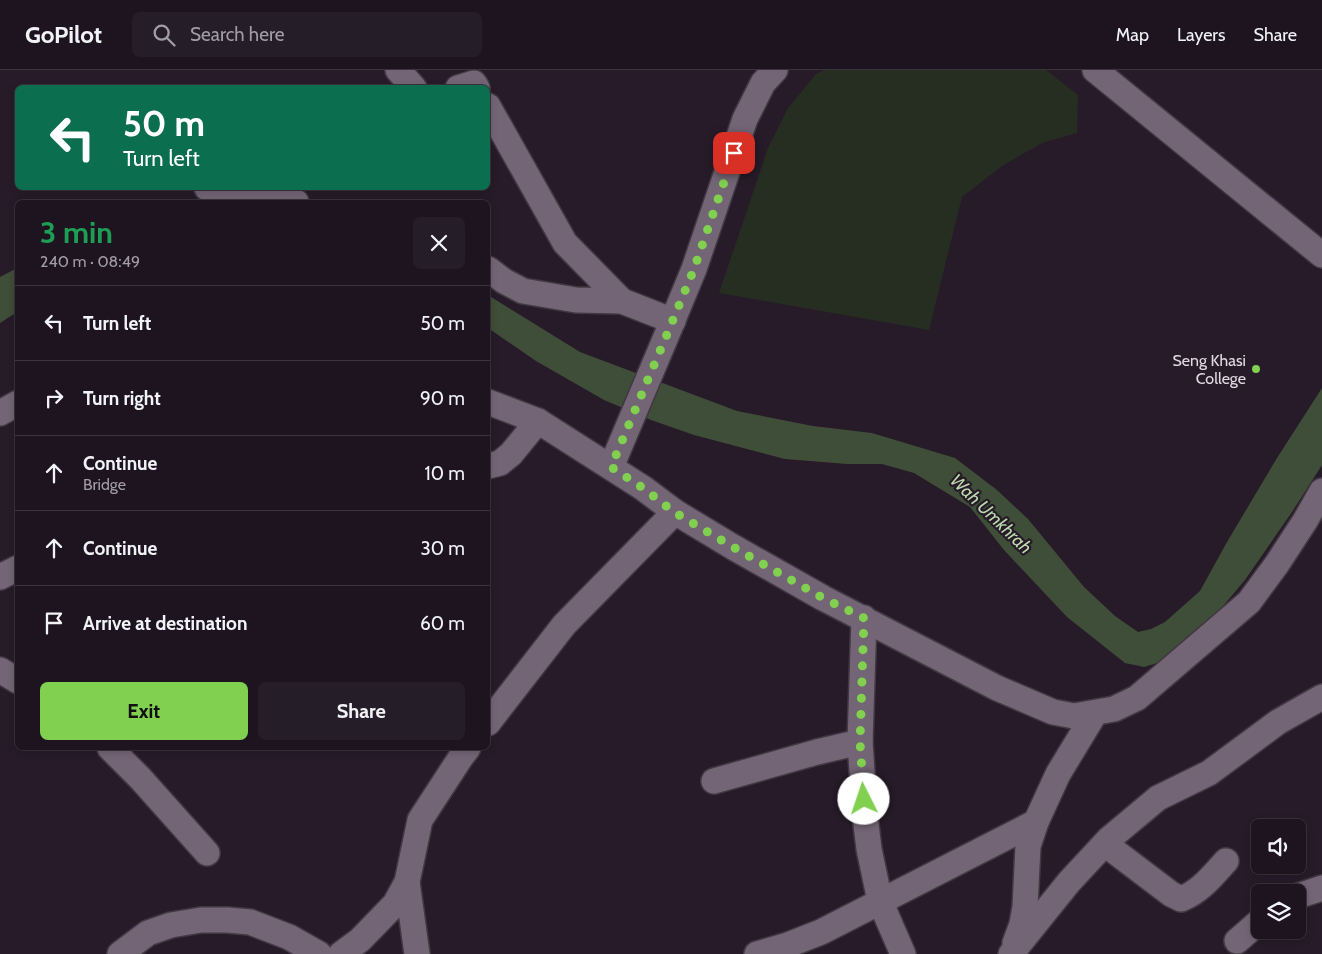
<!DOCTYPE html>
<html lang="en">
<head>
<meta charset="utf-8">
<style>
	:root { --surface:#1d141f; --page:#251d28; --text:#f1f3f6; --muted:#a09ea4; --line:#3b333d; --accent:#81d050 }
	body { margin:0; font-family:Cabin,sans-serif; background:var(--page); color:var(--text); height:100vh; display:flex; flex-direction:column; font-size:19px; white-space:nowrap }
	* { box-sizing:border-box; margin:0 }
	p { font-size:16px; color:var(--muted) }
	.icon { flex:none; width:28px; height:28px; fill:none; stroke:currentColor; stroke-width:2; stroke-linecap:round; stroke-linejoin:round }
	.map { position:relative; flex:1; overflow:hidden }
	.panel { position:absolute; left:15px; top:130px; width:475px; height:550px; display:flex; flex-direction:column; background:var(--surface); border-radius:8px; box-shadow:0 2px 8px #0003,0 0 0 1px var(--line) }
	.panel>* { flex:none }
	.guide { position:absolute; left:15px; top:15px; width:475px; height:105px; border-radius:8px; box-shadow:0 2px 8px #0003,0 0 0 1px var(--line); background:#0b6e4f; color:#fff; overflow:hidden }
	.tools { position:absolute; left:1251px; top:749px; display:grid; gap:10px }
	.tools a { display:grid; place-items:center; width:55px; height:55px; border-radius:8px; background:var(--surface); box-shadow:0 2px 8px #0003,0 0 0 1px var(--line); font-size:25px }
	.pin { position:absolute; display:grid; place-items:center; width:42px; height:42px; color:#fff; margin:-21px; border-radius:10px; box-shadow:0 2px 8px #0006 }
	.me { position:absolute; width:55px; margin:-28px; rotate:356deg; stroke-linejoin:round; filter:drop-shadow(0 0 4px #0008) }
	.turn { display:flex; align-items:center; gap:18px; height:105px; padding:0 25px; font-size:22px }
	.turn .icon { width:65px; height:65px; stroke-width:2.5 }
	.turn b { display:block; font-size:35px; line-height:42px }
	.round { display:grid; place-items:center; flex:none; width:52px; height:52px; border-radius:8px; background:var(--page) }
	.headline { display:flex; align-items:center; justify-content:space-between; height:85px; padding:0 25px }
	h1 { font-size:30px; font-weight:800; line-height:38px; color:#1e9e55 }
	.cta { display:flex; gap:10px; margin-top:auto; padding:10px 25px }
	.cta a { flex:1; height:58px; border-radius:8px; background:var(--accent); color:#111; font-size:20px; font-weight:800; line-height:58px; text-align:center }
	.cta a+a { background:var(--page); color:var(--text) }
	ul { padding:0; list-style:none }
	li { display:flex; align-items:center; gap:15px; height:75px; padding:0 25px; border-top:1px solid var(--line) }
	li div { flex:1 }
	li b { display:block; font-size:19px }
	li em { font-style:normal }
	header { display:flex; align-items:center; gap:30px; box-sizing:border-box; height:70px; padding:0 25px; background:var(--surface); border-bottom:1px solid var(--line) }
	header strong { font-size:24px }
	nav { display:flex; gap:28px; margin-inline-start:auto; font-size:18px }
	.search { width:350px; height:45px; background:var(--page); display:flex; align-items:center; gap:12px; box-sizing:border-box; padding:0 18px; border-radius:8px; color:var(--muted); font-size:19px }
	.map>svg:first-child { display:block }
	.green { fill:#252e20 }
	.water { fill:#3f4e38 }
	.lines { fill:none; stroke-linecap:round; stroke-linejoin:round }
	.minor-casing { stroke:#423843; stroke-width:28 }
	.minor { stroke:#746576; stroke-width:25 }
	.route { stroke:#81d050; stroke-width:9; stroke-dasharray:0 16.2 }
	.poi-dot { fill:#81d050; stroke:#271b29; stroke-width:2 }
	.labels { text-anchor:middle; stroke-width:4.5; stroke-linejoin:round; paint-order:stroke }
	.poi-label { font-size:16px; fill:#e1d8e2; stroke:#271b29; text-anchor:end }
	.water-label { font-size:18px; font-style:italic; fill:#bcdbad; stroke:#271b29 }
</style>
</head>
<body>
<header>
<strong>GoPilot</strong>
<div class="search"><svg class="icon" aria-label="search" viewBox="0 0 24 24"><circle cx="10" cy="10" r="6"/><path d="M15 15l6 6"/></svg>Search here</div>
<nav><a>Map</a><a>Layers</a><a>Share</a></nav>
</header>
<div class="map">
<svg width="1322" height="884" viewBox="0 0 1322 884">
	<rect width="100%" height="100%" fill="#271b29"/>
	<path class="green" d="M824,0H1046L1078,25L1077,63L1042,73L1002,96L962,127L929,260L719,223L768,78L788,38L816,4Z"/>
	<g class="water">
		<path d="M17,198V242L0,253V207Z"/>
		<path d="M488,225L580,282L737,341L813,356L872,363L955,388L997,420L1028,449L1084,517L1115,546L1138,562L1151,559L1165,552L1200,521L1227,472L1277,388L1322,318V395L1292,442L1245,510L1208,554L1172,584L1157,593L1144,597L1125,593L1067,547L1004,480L970,437L914,403L882,394H847L785,389L694,365L651,350L604,330L536,291L488,258Z"/>
	</g>
	<g class="lines">
		<g class="minor-casing">
			<g id="minor">
				<path d="M398,0L414,18"/>
				<path d="M1095,0L1322,185"/>
				<path d="M458,18L474,13L477,18"/>
				<path d="M488,36L565,173L622,231L673,251"/>
				<path d="M207,118L251,122L296,132"/>
				<path d="M488,199L504,211L523,221L576,230L622,231"/>
				<path d="M488,332L538,351L643,418L675,442L733,477L823,528L997,618L1053,642L1074,646L1114,639L1137,628L1249,532L1277,494L1305,451L1322,421"/>
				<path d="M0,343L18,333"/>
				<path d="M488,396L500,393L511,384L538,351"/>
				<path d="M611,397L668,262L694,199L745,49L763,13L775,0"/>
				<path d="M0,507L18,498"/>
				<path d="M864,548L860,672L865,746L869,779L880,831L903,884"/>
				<path d="M0,600L18,611"/>
				<path d="M488,653L564,555L675,442"/>
				<path d="M110,678L140,708L207,783"/>
				<path d="M714,711L817,682L860,672"/>
				<path d="M1105,774L1171,824L1181,829C1200,822 1212,806 1226,791"/>
				<path d="M407,812L417,884"/>
				<path d="M1298,826L1322,818"/>
				<path d="M1237,871L1260,851"/>
				<path d="M1015,873L1022,854L1025,837L1028,776L1036,752L1058,704L1095,643"/>
				<path d="M120,884L148,863L171,855L201,850H227L250,852L289,867L319,884"/>
				<path d="M341,884L360,870L395,834L407,812L420,750L461,687L468,678"/>
				<path d="M757,884L788,875L821,862L1036,752"/>
				<path d="M1011,884L1069,812L1109,769L1158,728L1209,703L1278,652L1322,627"/>
			</g>
		</g>
		<use href="#minor" class="minor"/>
	</g>
	<g class="lines">
		<path class="route" d="M734,83L694,199L668,262L611,397L643,418L674,442L733,477L823,528L864,548L860,672L864,729"/>
	</g>
	<circle class="poi-dot" cx="1256" cy="299" r="5"/>
	<g class="labels">
		<g class="poi-label">
			<text x="1246" y="296">Seng Khasi<tspan x="1246" dy="18">College</tspan></text>
		</g>
		<g class="water-label">
			<text transform="translate(991 444) rotate(44)" y="6">Wah Umkhrah</text>
		</g>
	</g>
</svg>
<div class="tools">
<a><svg class="icon" aria-label="sound" viewBox="0 0 24 24"><path d="M4 9h4l5-4v14l-5-4H4zM17 9q2 3 0 6"/></svg></a>
<a><svg class="icon" aria-label="layers" viewBox="0 0 24 24"><path d="M12 4l9 5-9 5-9-5zM3 14l9 5 9-5"/></svg></a>
</div>
<div class="pin" style="left:734px;top:83px;background:#d93025"><svg class="icon" aria-label="arrive" viewBox="0 0 24 24"><path d="M6 21V4h12l-3 4 3 4H6"/></svg></div>
<svg class="me" style="left:864px;top:729px" viewBox="-20 -20 40 40"><circle r="19" fill="#fff"/><path d="M0-13L10 11 0 6-10 11z" fill="#81d050"/></svg>
<div class="guide">
<div class="turn"><svg class="icon" aria-label="left" viewBox="0 0 24 24"><path d="M17 20v-9H6M10 6l-5 5 5 5"/></svg><div><b>50 m</b>Turn left</div></div>
</div>
<section class="panel">
<div class="headline"><div><h1>3 min</h1><p>240 m · 08:49</p></div><a class="round"><svg class="icon" aria-label="close" viewBox="0 0 24 24"><path d="M6 6l12 12M18 6L6 18"/></svg></a></div>
<ul>
<li><svg class="icon" aria-label="left" viewBox="0 0 24 24"><path d="M17 20v-9H6M10 6l-5 5 5 5"/></svg><div><b>Turn left</b></div><em>50 m</em></li>
<li><svg class="icon" aria-label="right" viewBox="0 0 24 24"><path d="M7 20v-9h11M14 6l5 5-5 5"/></svg><div><b>Turn right</b></div><em>90 m</em></li>
<li><svg class="icon" aria-label="ahead" viewBox="0 0 24 24"><path d="M12 20V5M6 11l6-6 6 6"/></svg><div><b>Continue</b><p>Bridge</p></div><em>10 m</em></li>
<li><svg class="icon" aria-label="ahead" viewBox="0 0 24 24"><path d="M12 20V5M6 11l6-6 6 6"/></svg><div><b>Continue</b></div><em>30 m</em></li>
<li><svg class="icon" aria-label="arrive" viewBox="0 0 24 24"><path d="M6 21V4h12l-3 4 3 4H6"/></svg><div><b>Arrive at destination</b></div><em>60 m</em></li>
</ul>
<div class="cta"><a>Exit</a><a>Share</a></div>
</section>
</div>
</body>
</html>
